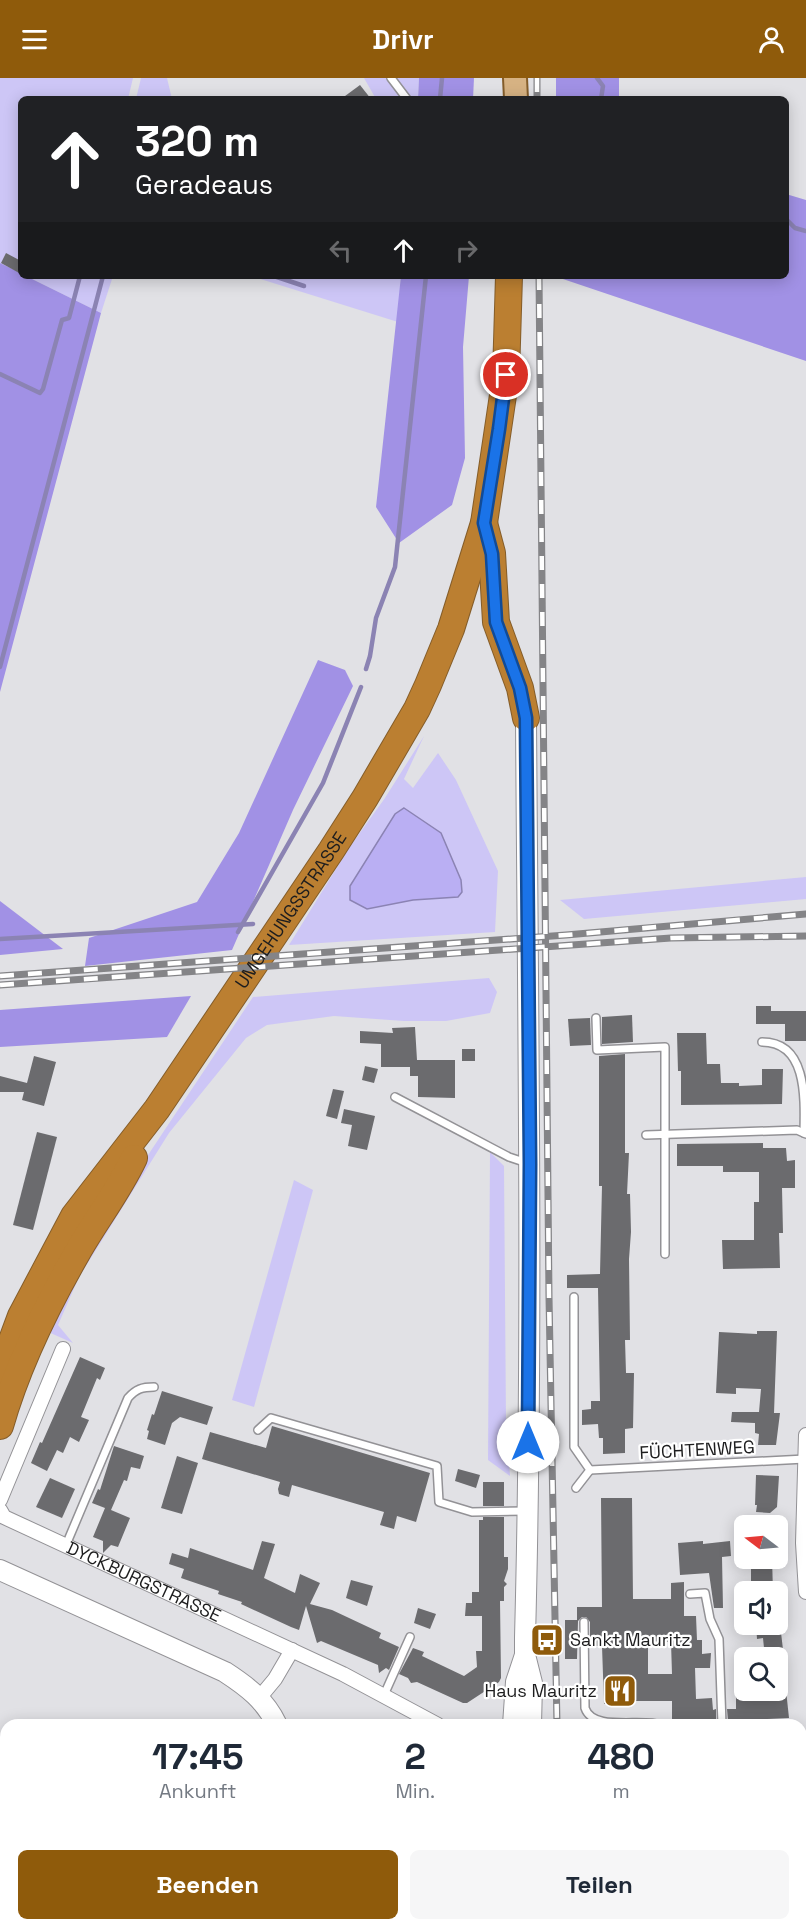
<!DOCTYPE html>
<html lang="de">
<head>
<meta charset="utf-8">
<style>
	:root { --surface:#fff; --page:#f6f6f7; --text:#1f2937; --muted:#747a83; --accent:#8f5b0b }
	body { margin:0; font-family:"Space Grotesk",sans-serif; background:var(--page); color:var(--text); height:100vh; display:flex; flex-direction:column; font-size:22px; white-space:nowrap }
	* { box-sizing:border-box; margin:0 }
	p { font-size:20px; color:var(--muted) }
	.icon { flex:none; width:33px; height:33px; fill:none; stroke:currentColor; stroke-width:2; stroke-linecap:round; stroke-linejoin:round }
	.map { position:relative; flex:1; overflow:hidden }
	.sheet { position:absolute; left:0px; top:1641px; width:807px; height:212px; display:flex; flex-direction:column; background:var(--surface); border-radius:18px 18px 0 0; box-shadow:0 3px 15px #0003 }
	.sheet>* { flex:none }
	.top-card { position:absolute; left:18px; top:18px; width:771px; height:183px; border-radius:9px; box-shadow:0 3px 15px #0003; background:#202124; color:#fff; overflow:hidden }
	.needle { width:39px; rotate:286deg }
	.fabs { position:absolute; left:734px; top:1437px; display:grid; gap:12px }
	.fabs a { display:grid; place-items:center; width:54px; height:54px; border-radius:9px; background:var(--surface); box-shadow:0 3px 15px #0003; font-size:30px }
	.pin { position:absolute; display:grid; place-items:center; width:51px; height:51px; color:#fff; margin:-26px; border:3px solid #fff; border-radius:50%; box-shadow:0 2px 6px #0007 }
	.me { position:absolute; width:66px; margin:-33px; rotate:0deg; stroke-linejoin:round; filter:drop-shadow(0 0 4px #0008) }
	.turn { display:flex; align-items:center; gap:21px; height:126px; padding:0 18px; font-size:27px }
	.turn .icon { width:78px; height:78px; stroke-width:2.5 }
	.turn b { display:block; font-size:42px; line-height:51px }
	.lanes { display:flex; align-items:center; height:57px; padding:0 18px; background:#0003; justify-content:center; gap:30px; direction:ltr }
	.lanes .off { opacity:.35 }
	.eta { display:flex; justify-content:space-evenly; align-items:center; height:102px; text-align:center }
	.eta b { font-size:36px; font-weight:800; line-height:42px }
	.button { display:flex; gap:12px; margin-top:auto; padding:12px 18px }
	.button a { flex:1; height:69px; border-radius:9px; background:var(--accent); color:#fff; font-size:24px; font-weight:800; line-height:69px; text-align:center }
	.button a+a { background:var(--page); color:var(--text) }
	header { display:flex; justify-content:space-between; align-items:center; height:78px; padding:0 18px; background:var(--accent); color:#fff; font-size:27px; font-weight:800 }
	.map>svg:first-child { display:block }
	.green { fill:#cdc6f6 }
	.forest { fill:#a191e5 }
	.water { fill:#baaff3; stroke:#8b83b3; stroke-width:1.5 }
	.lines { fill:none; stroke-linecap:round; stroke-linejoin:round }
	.stream { stroke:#8b83b3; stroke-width:4.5 }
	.building { fill:#6b6b6e; fill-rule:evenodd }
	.lane-casing { stroke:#939296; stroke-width:10 }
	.street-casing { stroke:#939296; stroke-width:16 }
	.secondary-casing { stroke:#939296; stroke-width:22 }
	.primary-casing { stroke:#845d2a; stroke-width:26 }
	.highway-casing { stroke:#845d2a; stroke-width:28 }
	.lane { stroke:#fff; stroke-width:7 }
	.street { stroke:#fff; stroke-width:14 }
	.secondary { stroke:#fff; stroke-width:20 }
	.primary { stroke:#d6b283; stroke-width:22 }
	.highway { stroke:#bb7f31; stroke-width:26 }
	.rail-casing { stroke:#848487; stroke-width:7 }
	.rail { stroke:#fff; stroke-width:4.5; stroke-dasharray:14; stroke-linecap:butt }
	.route-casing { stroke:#114b97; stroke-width:15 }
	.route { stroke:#1a73e8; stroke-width:10 }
	.labels { text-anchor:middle; stroke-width:4.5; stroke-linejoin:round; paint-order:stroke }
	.street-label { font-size:18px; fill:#1d1d1e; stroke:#fff }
	.poi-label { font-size:18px; fill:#1d1d1e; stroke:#fff; text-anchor:start }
</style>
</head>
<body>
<header><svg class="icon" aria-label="menu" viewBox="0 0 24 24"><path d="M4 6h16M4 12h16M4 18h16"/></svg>Drivr<svg class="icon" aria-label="person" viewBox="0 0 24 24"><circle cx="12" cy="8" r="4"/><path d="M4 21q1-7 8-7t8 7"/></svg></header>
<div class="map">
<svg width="806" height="1852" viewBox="0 0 806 1852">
	<rect width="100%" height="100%" fill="#e1e1e5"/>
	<g class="green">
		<path d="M0,0H133L128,21H21V195L0,185Z"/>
		<path d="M141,0H167L172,21H136Z"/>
		<path d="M364,0H419L418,21H376Z"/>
		<path d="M26,198H113L101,235Z"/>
		<path d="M251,198H401L398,244Z"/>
		<path d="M424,658L404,701L413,710L438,675L456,702L498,793L495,854L289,867L349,770L385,720Z"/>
		<path d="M806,799V821L584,841L560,822Z"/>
		<path d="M489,900L497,914L490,935L446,943H404L334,938L267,947L246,960L169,1055L79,1199L58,1247L73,1265L46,1253L71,1193L253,919Z"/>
		<path d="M490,1074L504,1088L506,1345L510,1398L488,1382Z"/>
		<path d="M294,1102L313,1112L254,1329L232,1322Z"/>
	</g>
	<g class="forest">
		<path d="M419,0H474L473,21H418Z"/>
		<rect x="556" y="0" width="63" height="21"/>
		<path d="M786,116L806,122V283L557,199L786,198Z"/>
		<path d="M0,185L21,195V198H26L101,235L0,614Z"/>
		<path d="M401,198H469L463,269L465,380L452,427L399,465L376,429Z"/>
		<path d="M318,582L345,592L353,608L293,732L232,872L85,888L89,860L197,824L239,755Z"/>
		<path d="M0,823L63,871L0,877Z"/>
		<path d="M191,918L167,959L0,969V932Z"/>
		<path d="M151,1846L185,1847L201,1852H134Z"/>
		<rect x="425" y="1847" width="60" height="5"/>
		<path d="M693,1847H755L764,1852H687Z"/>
	</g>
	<path class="water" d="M404,730L441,755L461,802L462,814L458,819L413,822L367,831L350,822V808L395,736Z"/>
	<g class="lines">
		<g class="stream">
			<path d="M597,0L603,8L601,21"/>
			<path d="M440,21L442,0"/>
			<path d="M786,141L795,150L806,153"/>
			<path d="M274,198L304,208"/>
			<path d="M0,296L40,315L43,311L62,242L69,240L80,198"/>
			<path d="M0,589L103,198"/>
			<path d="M366,591L370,578L376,540L395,489L426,198"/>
			<path d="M238,854L323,705L361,609"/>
			<path d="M0,861L253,846"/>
		</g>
	</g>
	<g class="building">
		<path d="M360,7L371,21H341Z"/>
		<path d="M6,175L21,183V196L1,185Z"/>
		<path d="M756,928H771V933H806V963H785V946H756Z"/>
		<path d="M632,937L633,964L602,966V939Z"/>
		<path d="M590,940L591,967L570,968L568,941Z"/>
		<path d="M415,949L417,982H455V1020L418,1019V998H410V989H381V966L360,965V953L393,955L392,950Z"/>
		<path d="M677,955H706L707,986H720L721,1005H739V1008L762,1007V991H783L782,1026L681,1027V993H678Z"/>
		<rect x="462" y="971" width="13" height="12"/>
		<path d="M625,976V1075H629L627,1116H630L631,1154L629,1181L630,1262H625L626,1295H634L633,1350L625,1351V1375L603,1376V1360H599L598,1346L582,1347V1332L591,1331V1323H600L598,1210H567V1197L600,1196L602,1108H599V978Z"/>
		<path d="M34,978L56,984L44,1028L22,1022L24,1014H0V998L27,1005Z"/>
		<path d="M365,988L378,991L374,1005L362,1002Z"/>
		<path d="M333,1011L344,1013L337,1041L326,1038Z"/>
		<path d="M344,1031L375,1038L367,1072L348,1068L352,1047L341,1045Z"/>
		<path d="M37,1054L57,1059L33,1152L13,1147Z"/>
		<path d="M763,1065V1070H786L787,1083L795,1082V1110H782L783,1155H779L780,1190L723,1191L722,1162H754V1124H759V1094H723V1088H677V1066Z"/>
		<path d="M757,1253H777L774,1335H780L776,1367H758L759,1356L755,1355V1345L731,1344L732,1334H759L761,1311L736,1310V1316L716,1315L719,1254L757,1256Z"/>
		<path d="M80,1279L105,1290L100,1302L97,1300L81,1339L89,1342L79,1364L70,1359L63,1375L57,1372L47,1393L31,1385L40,1364L42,1365Z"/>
		<path d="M162,1313L213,1329L207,1347L180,1339L172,1345L165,1367L147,1361L149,1353L147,1352L152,1336L154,1337Z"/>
		<path d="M272,1348L430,1395L416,1444L397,1438L394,1451L380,1447L384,1434L292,1407L289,1419L279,1416L278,1411L280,1404L202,1381L210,1354L266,1370Z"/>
		<path d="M114,1368L144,1378L140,1391L131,1389L127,1403L124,1402L111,1432L130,1440L118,1469L111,1467L103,1475V1463L93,1459L105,1430L92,1425L98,1411L100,1412Z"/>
		<path d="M177,1378L198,1385L182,1436L161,1430Z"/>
		<path d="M458,1391L480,1397L476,1410L455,1403Z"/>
		<path d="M756,1397L779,1398L777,1429L770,1435L756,1434L757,1427H755Z"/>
		<path d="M50,1400L75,1411L62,1440L36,1429Z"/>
		<rect x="483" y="1404" width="21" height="24"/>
		<path d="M601,1420H632L633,1521H671V1505L684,1504V1538H696L697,1562H702V1576L711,1575L710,1590H695L696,1621L712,1620L713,1632L716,1631V1647H672V1623H631V1626H604L602,1568H590V1544L586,1539H582L578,1543L577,1581H565V1542H577V1529H602ZM648,1563L671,1564L672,1596H648Z"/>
		<path d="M483,1439H504V1479H508V1491L504,1503L507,1506L504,1509V1523H500L501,1600L499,1604L467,1625H463L417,1604L411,1605L408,1600L399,1596L413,1570L424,1574L422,1578L464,1598L477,1589L476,1573H482V1538H465L466,1525H472V1514H479V1442H483Z"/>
		<path d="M262,1463L275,1466L264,1500L295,1515L300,1496L320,1505L310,1526L332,1532L381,1555L379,1560L399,1569L389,1592L386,1590L379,1595L378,1587L321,1563L317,1565L306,1528L299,1552L291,1549L241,1526L242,1524L218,1516L219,1513L181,1500L184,1491L169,1486L172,1475L188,1480L190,1470L253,1492Z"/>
		<path d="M703,1463V1466L730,1463L731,1478L722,1479L723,1530H714L709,1495L680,1497L678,1465Z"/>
		<path d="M751,1480H772L773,1514H751Z"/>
		<path d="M351,1502L373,1508L367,1528L346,1520Z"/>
		<path d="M418,1530L436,1536L430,1551L414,1545Z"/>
		<path d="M756,1546H780L784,1580H765L763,1560L757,1561Z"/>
		<path d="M736,1612H786L789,1640L728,1643L727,1631H736Z"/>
	</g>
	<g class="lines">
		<g class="lane-casing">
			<g id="lane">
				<path d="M391,0L407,21"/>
				<path d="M596,940L597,972L665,969V1176"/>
				<path d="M762,964C806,964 805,1016 804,1055"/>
				<path d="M395,1019L509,1079L527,1085"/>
				<path d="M646,1057L797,1052L806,1056"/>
				<path d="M574,1219V1369L590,1392L576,1410"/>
				<path d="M258,1352L271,1340L437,1388L439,1424L472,1434L527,1433"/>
				<path d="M590,1392L805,1381"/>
				<path d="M66,1467L128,1320C136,1311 142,1309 154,1309"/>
				<path d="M690,1516L705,1515L710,1541L719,1561L722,1647"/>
				<path d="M584,1544L585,1630C593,1654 641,1640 661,1647"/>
				<path d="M384,1617L410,1559"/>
			</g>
		</g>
		<g class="street-casing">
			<g id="street">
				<path d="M806,1357L803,1465L806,1514"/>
				<path d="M0,1422L63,1271"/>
				<path id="s1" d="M0,1432L4,1439L343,1596L438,1647"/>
				<path d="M260,1619L275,1601L292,1572"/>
			</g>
		</g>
		<g class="secondary-casing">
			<g id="secondary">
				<path d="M526,640C528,946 533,1253 525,1560V1577L532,1605L531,1647"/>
				<path d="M0,1492L225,1594C248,1609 265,1622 277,1647"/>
				<path d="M513,1647L516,1604L525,1577"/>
				<path d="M801,1672H806"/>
				<path d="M529,1846L530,1852"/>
			</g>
		</g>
		<g class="primary-casing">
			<path id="primary" d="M515,0L516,21"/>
		</g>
		<g class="highway-casing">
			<g id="highway">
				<path d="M484,445L492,475L496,544L520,610L526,640"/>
				<path id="s2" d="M0,1294L21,1238L74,1138L157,1031L331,773L365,720L417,631L428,607L451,551L484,445L506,297L509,198"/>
				<path d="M0,1348C17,1288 46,1229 77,1175C95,1143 118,1114 134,1080"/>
				<path d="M0,1775L6,1794"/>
				<path d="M232,1846L237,1852"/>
				<path d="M291,1846L296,1852"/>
				<path d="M0,1849L1,1852"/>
				<path d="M38,1852L53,1846"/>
				<path d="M344,1852V1846"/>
			</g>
		</g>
		<use href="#lane" class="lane"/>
		<use href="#street" class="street"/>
		<use href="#secondary" class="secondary"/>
		<use href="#primary" class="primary"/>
		<use href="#highway" class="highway"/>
		<g class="rail-casing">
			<g id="rail">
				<path d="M537,0V21"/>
				<path d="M539,198L549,1219L557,1647"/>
				<path d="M0,898L566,857L806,836"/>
				<path d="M0,907L671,860L806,858"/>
				<path d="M560,1852V1846"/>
			</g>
		</g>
		<use href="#rail" class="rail"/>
	</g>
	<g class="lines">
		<g class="route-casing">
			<path id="route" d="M506,297L499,351L484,445L492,476L496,544L520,610L526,640L530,1086L528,1364"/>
		</g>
		<use href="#route" class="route"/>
	</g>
	<defs>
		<g id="bus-square" transform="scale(1.725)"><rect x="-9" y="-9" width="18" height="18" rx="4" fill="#8f5b0b" stroke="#fff"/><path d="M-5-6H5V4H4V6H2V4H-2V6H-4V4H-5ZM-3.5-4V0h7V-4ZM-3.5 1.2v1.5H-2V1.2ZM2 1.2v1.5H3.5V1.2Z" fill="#fff"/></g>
		<g id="restaurant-square" transform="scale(1.725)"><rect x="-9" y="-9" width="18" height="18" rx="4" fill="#8f5b0b" stroke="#fff"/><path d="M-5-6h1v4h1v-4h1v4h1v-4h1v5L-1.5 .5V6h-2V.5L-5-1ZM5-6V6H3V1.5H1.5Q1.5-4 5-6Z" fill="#fff"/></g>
	</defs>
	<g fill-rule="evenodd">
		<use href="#bus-square" x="547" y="1562"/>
		<use href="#restaurant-square" x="620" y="1613"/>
	</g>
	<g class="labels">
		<g class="street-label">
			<text dy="6" stroke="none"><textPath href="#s2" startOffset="548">UMGEHUNGSSTRASSE</textPath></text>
			<text transform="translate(697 1372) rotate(-3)" y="6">FÜCHTENWEG</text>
			<text dy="6" stroke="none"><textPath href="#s1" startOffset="162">DYCKBURGSTRASSE</textPath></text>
		</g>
		<g class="poi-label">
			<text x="570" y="1568">Sankt Mauritz</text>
			<text x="597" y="1619" text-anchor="end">Haus Mauritz</text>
		</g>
	</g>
</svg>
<div class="fabs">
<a><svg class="needle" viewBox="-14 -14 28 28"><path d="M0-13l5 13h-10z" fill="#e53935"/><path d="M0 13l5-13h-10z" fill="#747a83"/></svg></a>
<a><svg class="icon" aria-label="sound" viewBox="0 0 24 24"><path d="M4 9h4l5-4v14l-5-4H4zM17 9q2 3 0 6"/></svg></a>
<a><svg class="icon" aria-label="search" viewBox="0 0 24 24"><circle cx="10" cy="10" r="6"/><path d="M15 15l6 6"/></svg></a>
</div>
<div class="pin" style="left:506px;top:297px;background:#d93025"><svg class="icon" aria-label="arrive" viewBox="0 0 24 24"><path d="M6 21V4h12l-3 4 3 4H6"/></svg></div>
<svg class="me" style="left:528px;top:1364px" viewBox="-20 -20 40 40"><circle r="19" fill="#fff"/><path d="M0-13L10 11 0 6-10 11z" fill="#1a73e8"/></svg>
<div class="top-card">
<div class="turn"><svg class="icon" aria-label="ahead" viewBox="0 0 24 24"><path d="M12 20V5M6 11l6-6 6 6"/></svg><div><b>320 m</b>Geradeaus</div></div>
<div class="lanes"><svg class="icon off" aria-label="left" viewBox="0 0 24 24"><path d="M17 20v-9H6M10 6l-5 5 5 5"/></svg><svg class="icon" aria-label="ahead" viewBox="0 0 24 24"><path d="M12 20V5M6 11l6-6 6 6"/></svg><svg class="icon off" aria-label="right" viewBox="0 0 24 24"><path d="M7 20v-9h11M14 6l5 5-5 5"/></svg></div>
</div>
<section class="sheet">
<div class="eta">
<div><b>17:45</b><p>Ankunft</p></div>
<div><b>2</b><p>Min.</p></div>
<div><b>480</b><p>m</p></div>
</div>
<div class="button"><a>Beenden</a><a>Teilen</a></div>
</section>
</div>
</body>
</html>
